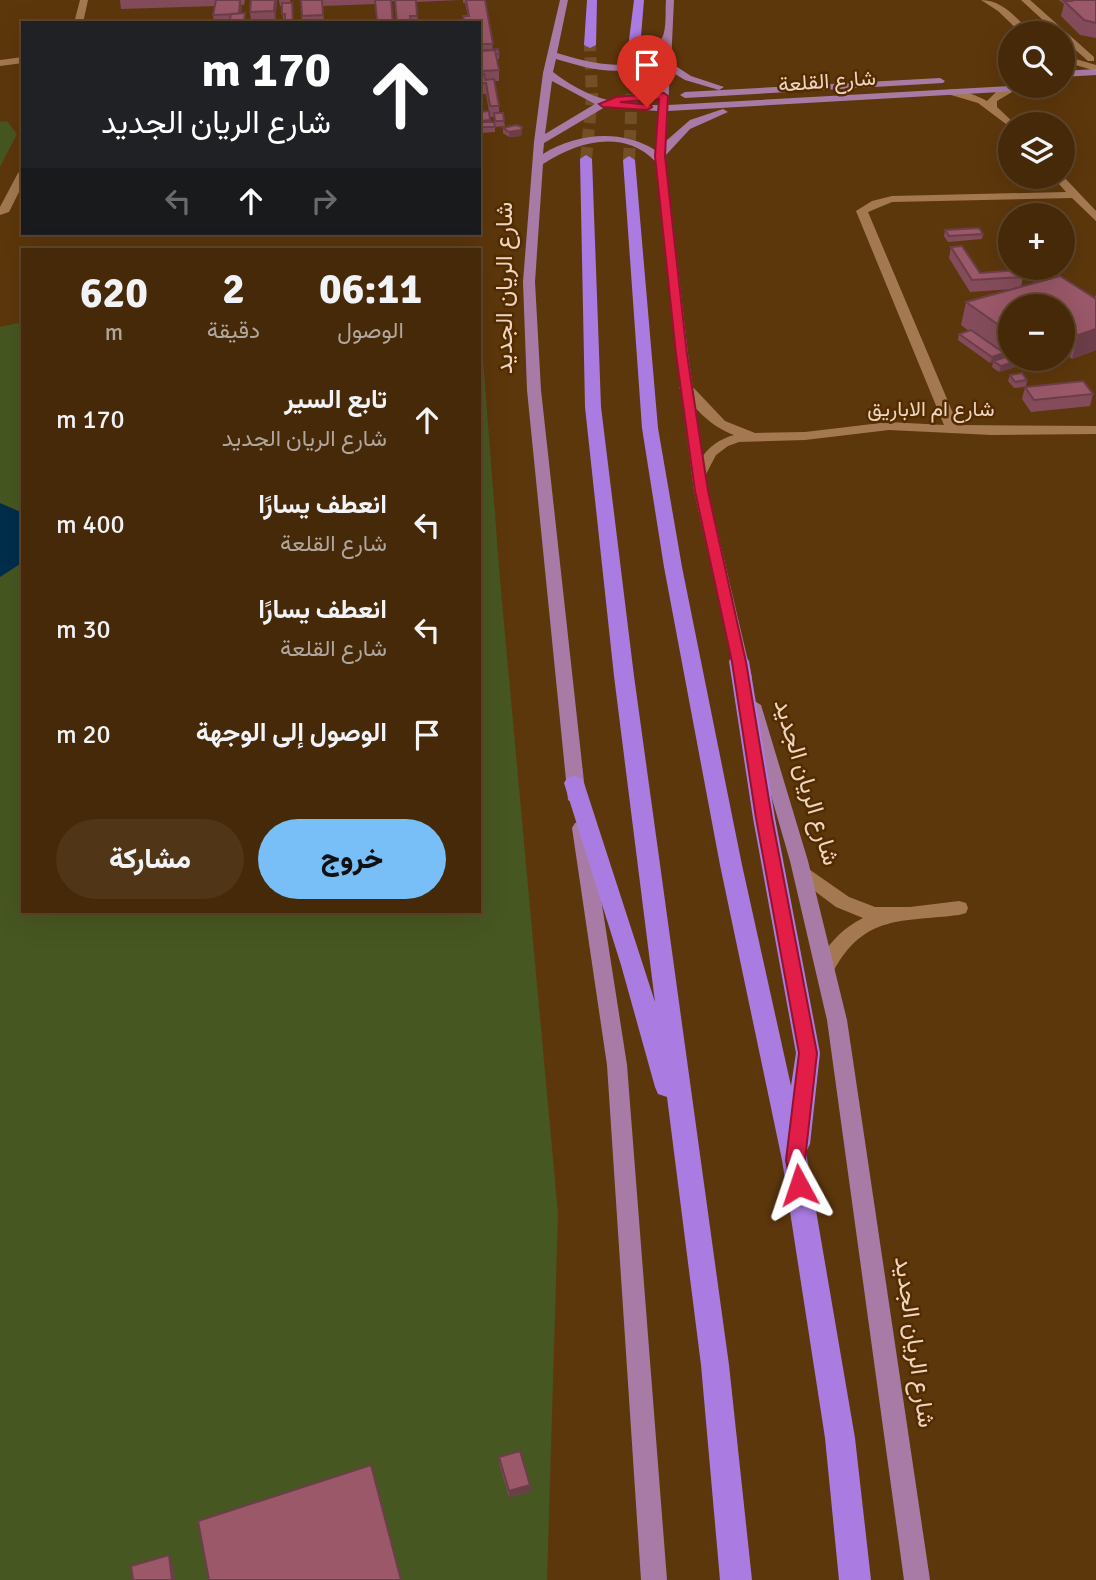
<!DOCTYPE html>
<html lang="ar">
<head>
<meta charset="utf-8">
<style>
	:root { --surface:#462909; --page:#503517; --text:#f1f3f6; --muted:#b0a69c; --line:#5e452a; --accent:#78bff7 }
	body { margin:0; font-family:Signika,Vazirmatn,sans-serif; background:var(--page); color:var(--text); direction:rtl; height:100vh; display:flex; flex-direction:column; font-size:26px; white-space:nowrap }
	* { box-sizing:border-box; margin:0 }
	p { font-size:23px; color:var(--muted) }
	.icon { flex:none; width:38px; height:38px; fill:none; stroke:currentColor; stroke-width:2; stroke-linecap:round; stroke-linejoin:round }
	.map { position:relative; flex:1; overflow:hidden; direction:ltr }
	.details { position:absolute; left:21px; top:248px; width:460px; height:665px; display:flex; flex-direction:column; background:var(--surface); border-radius:0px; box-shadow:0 7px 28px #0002,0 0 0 2px var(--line); direction:rtl }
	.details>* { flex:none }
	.banner { position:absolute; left:21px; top:21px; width:460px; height:214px; border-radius:0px; box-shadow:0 7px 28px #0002,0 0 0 2px var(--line); direction:rtl; background:#202124; color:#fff; overflow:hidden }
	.buttons { position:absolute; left:998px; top:21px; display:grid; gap:14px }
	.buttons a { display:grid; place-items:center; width:77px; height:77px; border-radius:50%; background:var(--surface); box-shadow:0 7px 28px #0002,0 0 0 2px var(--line); font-size:35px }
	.pin { position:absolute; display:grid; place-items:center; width:60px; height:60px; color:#fff; margin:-72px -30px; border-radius:50% 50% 50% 0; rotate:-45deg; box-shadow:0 0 7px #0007 }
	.pin .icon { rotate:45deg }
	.me { position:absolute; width:77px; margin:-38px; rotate:355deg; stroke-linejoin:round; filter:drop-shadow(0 0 5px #0008) }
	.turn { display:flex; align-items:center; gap:24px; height:147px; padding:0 35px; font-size:32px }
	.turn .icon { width:91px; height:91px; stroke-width:2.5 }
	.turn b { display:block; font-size:49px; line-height:60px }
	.lanes { display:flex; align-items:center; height:66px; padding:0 35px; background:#0003; justify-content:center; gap:35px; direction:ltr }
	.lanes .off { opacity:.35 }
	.eta { display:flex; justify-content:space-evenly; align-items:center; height:119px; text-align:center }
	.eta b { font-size:42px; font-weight:800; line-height:49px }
	.action { display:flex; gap:14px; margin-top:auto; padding:14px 35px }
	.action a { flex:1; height:80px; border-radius:42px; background:var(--accent); color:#111; font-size:28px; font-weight:800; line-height:80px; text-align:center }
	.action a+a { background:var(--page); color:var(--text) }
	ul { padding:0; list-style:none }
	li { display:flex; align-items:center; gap:21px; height:105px; padding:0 35px }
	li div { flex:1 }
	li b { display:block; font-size:26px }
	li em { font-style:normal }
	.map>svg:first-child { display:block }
	.green { fill:#475721 }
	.water { fill:#002e4b }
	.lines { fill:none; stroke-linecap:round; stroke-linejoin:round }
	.highway-tunnel { stroke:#734f27; stroke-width:12; stroke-dasharray:12 6; stroke-linecap:butt }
	.minor { fill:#a47951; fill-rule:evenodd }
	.major { fill:#a87ba7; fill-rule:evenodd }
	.highway { fill:#aa7ce1; fill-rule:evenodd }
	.wall { fill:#844c5a; fill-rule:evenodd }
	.shaded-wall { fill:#6c3e4a }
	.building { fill:#9a5869; stroke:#6c3e4a; stroke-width:2 }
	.route { fill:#e11d48; stroke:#92132f; stroke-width:2 }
	.labels { text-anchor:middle; stroke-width:5; stroke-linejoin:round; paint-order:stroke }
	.far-street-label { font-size:21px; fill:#edd5c0; stroke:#522c00 }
	.street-label { font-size:24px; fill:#edd5c0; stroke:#522c00 }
</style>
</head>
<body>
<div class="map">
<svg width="1096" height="1580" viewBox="0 0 1096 1580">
	<rect width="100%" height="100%" fill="#5d370c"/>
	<g class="green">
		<path d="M7,121L17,134L0,167V122Z"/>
		<path d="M480,274L483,359L500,580L558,1214L547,1580H0V327L23,322V912H480Z"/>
	</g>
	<path class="water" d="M0,503L23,513V562L0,577Z"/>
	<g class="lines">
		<g class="highway-tunnel">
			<path d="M586,159L592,97L590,45"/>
			<path d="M629,160L634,48"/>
		</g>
		<g class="minor">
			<path d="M80,0H88L83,23H74Z"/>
			<path d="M981,0C1002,0 1017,18 1031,33H1021L998,11Z"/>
			<path d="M1021,0H1030L1094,57V61H1088L1062,38V33H1057Z"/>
			<path d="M1062,55L1096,65V71L1062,61Z"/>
			<path d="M23,57V63L0,66V60Z"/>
			<path d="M1011,86L1019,88L997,101V107L1015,124H1010V127L978,103L941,92C953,85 975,95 987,101L996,92Z"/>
			<path d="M23,170V184L9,212L0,215V207L18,173Z"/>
			<path d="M1062,175L1096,211V221L1072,198L892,202L868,212L958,425L1096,426V434L992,435L889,430L805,440L739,442L728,446L716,455L704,478H694L692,475C703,453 711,442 734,435C710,426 694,408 679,388L686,384L691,385L725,421L755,433L805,432L889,422L944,425L856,211L872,201L892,196L1066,192L1053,177Z"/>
			<path d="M803,865L849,897L875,907H910L959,901L966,903L968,908L966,913L959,915C902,922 864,914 833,972L826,975L819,972L816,967C828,944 840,930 863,918L836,907L796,877L794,872L796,867Z"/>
		</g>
		<g class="major">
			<path d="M560,0H568L557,53C591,63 642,79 662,38C667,29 665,11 666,0H674L671,63L691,76L724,87L719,90L685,80L670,71L668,105L1010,86H1057L1052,89L668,111L666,141L690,120L723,109L728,112L690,129L665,156L688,354L708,491L752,678L744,683L736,678L694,491L676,354L655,161C623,128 576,142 543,164L535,282L541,390L586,800L577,806L568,800L527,390L523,282L534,142L543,73ZM662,51L658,105C616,106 587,98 553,72L556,59C589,69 636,83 662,51ZM552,81L595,104L545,134ZM605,107L658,111L655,150C621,129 577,133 543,154L544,143Z"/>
			<path d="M1096,69V75L1062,77V71Z"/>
			<path d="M940,78L945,81L943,83L685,98L680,95L685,92Z"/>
			<path d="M753,700L761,705L808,861L847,1020L930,1580H904L827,1020L790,861L745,705Z"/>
			<path d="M581,822L587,823L590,828L627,1065L667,1580H641L607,1065L572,828L575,823Z"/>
		</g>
		<g class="highway">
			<path d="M587,0H597L596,45L590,48L584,45Z"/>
			<path d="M634,0H644L640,48L634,51L628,48Z"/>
			<path d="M586,155L592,159L601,407L634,676L729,1365L752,1580H720L701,1365L667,1097L658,1094L655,1087L621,965L564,783L567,778L574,776L581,778L584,783L655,1002L614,676L585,407L580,159Z"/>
			<path d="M629,156L635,160L658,428L682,567L742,865L791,1086L796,1053L753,818L729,661L732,657H746L749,661L775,818L820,1053L810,1144L806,1152L855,1438L871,1580H839L825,1438L782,1160L720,865L664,567L642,428L623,160Z"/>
		</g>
	</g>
	<g class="wall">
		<path d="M120,0H245L244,5H241V14L246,23H214L213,15L215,6L121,9Z"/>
		<path d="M251,0H277L275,21L251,22L250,12Z"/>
		<path d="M279,0H290L291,3L285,19H283L282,6H280Z"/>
		<path d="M301,0H459L416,2L418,22L396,23L395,1H392L377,20L376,4L323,6L324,23H302Z"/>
		<path d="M463,0H485L493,50L499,54V59H497L499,70V81H494L499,106V113L504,121L505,126L495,127L494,117H490L486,94H480V74H481L480,63V23H464L463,16H468L465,3H463Z"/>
		<path d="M1059,0H1096V38L1080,35L1061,16L1064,4Z"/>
		<path d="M489,111L490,122L495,127V132L480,133V112Z"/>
		<path d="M522,127L521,136L509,137L503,133V128Z"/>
		<path d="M945,230L983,234L982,239L948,242L944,236Z"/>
		<path d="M951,247L980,273L1023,277L1021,287L1094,298L1096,295V350L1072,359L1070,357L1050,363L1046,360L1022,368L1016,364V367L999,372L992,367L993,362L990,363L958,340L959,334L969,331L961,325L966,302L1014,289L970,292L949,258ZM1010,306H1062V359H1010Z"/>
		<path d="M1010,375L1027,380L1026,387L1014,388L1008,381Z"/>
		<path d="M1025,387L1093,394L1090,406L1031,412L1022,399Z"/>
		<path d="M499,1457L531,1491L509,1497L499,1463Z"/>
	</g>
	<g class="shaded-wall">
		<path d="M240,0L242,7L240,23L238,14Z"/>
		<path d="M275,0H277V3L275,21L274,11Z"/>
		<path d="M522,127L521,136L509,137V132Z"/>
		<path d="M1096,329V350L1072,359L1078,335Z"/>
		<path d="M1075,334L1070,357L1050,363V359H1062V337Z"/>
		<path d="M1004,353L1002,359L993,361V362L990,363L992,357Z"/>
		<path d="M1024,359H1047L1046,360L1022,368Z"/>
		<path d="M1017,361L1016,367L999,372L1001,366Z"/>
		<path d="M530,1485L531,1491L509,1497V1491Z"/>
		<path d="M169,1555L173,1566L175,1580H172Z"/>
	</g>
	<g class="building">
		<path d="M216,0H240L239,14L213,15Z"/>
		<path d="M251,0H275L274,11L250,12Z"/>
		<path d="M301,0H322L323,15L302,16Z"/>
		<path d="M375,0H391L393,23H372V20H377Z"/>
		<path d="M395,0H416L417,16H410L411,23H426H397Z"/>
		<path d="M466,0H485L493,44H480V23H465L463,16H469Z"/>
		<path d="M1070,0H1096V23L1084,20L1064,1H1071Z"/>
		<path d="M282,3H292L293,23H285V14H282Z"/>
		<path d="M245,13L244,23H229L231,14Z"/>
		<path d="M498,49L499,54H496L495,50L480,51Z"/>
		<path d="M495,50L499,70L482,71L480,51Z"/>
		<path d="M480,74H484L485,80L494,79L499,106H490L486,83H480Z"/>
		<path d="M489,111L490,120L480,121V112Z"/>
		<path d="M494,113H503L504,121H495Z"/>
		<path d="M480,122H494L495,127H480Z"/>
		<path d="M516,125L522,127L521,130L509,132L503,128Z"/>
		<path d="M979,228L983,234L949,236L945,230Z"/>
		<path d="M962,246L980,273L1018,270L1023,277L972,280L951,247Z"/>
		<path d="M1060,276L1096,299V329L1078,335L1075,334L1062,337V306H1010V333L966,302Z"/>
		<path d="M971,330L1004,353L992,357L959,334Z"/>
		<path d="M1009,356L1010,359H1014L1017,361L1001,366L993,361Z"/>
		<path d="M1022,373L1027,380L1015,382L1010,375Z"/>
		<path d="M1083,381L1093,394L1034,400L1025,387Z"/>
		<path d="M520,1451L530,1485L509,1491L499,1457Z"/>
		<path d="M371,1465L401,1580H209L198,1521Z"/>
		<path d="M169,1555L172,1580H133L131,1566Z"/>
	</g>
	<path class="route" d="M664,93L668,96L665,156L687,354L708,491L746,662L772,818L817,1053L805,1160L809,1185L806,1191L799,1194L792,1191L786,1160L799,1053L756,818L732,662L695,491L676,354L655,156L659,99L620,102L651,105L652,107L647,110L603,107L599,104L616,97Z"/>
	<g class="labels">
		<g class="far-street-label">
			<text transform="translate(827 81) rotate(-4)" y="7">شارع القلعة</text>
			<text x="931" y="416">شارع ام الاباريق</text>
		</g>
		<g class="street-label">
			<text transform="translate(504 288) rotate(-90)" y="8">شارع الريان الجديد</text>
			<text transform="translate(807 782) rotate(73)" y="8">شارع الريان الجديد</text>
			<text transform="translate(915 1342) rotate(82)" y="8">شارع الريان الجديد</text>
		</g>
	</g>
</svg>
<div class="buttons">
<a><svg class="icon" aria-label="search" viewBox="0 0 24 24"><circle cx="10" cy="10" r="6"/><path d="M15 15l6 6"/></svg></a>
<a><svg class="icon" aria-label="layers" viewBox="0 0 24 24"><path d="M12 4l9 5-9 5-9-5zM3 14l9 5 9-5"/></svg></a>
<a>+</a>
<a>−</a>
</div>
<div class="pin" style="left:647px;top:107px;background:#d93025"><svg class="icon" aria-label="arrive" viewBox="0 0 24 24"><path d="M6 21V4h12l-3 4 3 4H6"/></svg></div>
<svg class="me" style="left:799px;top:1185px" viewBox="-20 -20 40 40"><path d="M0-17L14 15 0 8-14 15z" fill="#e11d48" stroke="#fff" stroke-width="4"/></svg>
<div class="banner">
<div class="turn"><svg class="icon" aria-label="ahead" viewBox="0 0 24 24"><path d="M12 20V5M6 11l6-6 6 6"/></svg><div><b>170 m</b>شارع الريان الجديد</div></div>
<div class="lanes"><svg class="icon off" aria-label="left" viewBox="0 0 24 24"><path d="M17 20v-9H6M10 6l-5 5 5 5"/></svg><svg class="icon" aria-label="ahead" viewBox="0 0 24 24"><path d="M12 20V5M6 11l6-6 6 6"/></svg><svg class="icon off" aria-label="right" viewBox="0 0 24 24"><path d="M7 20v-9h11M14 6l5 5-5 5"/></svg></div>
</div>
<section class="details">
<div class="eta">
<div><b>06:11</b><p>الوصول</p></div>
<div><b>2</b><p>دقيقة</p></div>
<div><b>620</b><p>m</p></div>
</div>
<ul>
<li><svg class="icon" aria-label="ahead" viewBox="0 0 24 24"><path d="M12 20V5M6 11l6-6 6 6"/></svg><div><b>تابع السير</b><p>شارع الريان الجديد</p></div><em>170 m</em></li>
<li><svg class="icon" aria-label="left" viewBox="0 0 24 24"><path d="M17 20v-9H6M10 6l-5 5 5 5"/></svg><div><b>انعطف يسارًا</b><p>شارع القلعة</p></div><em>400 m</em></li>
<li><svg class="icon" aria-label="left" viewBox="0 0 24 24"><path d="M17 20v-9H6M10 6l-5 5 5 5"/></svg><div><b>انعطف يسارًا</b><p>شارع القلعة</p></div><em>30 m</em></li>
<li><svg class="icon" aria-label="arrive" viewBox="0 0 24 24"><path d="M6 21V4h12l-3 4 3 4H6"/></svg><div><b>الوصول إلى الوجهة</b></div><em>20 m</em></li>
</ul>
<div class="action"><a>خروج</a><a>مشاركة</a></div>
</section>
</div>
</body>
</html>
